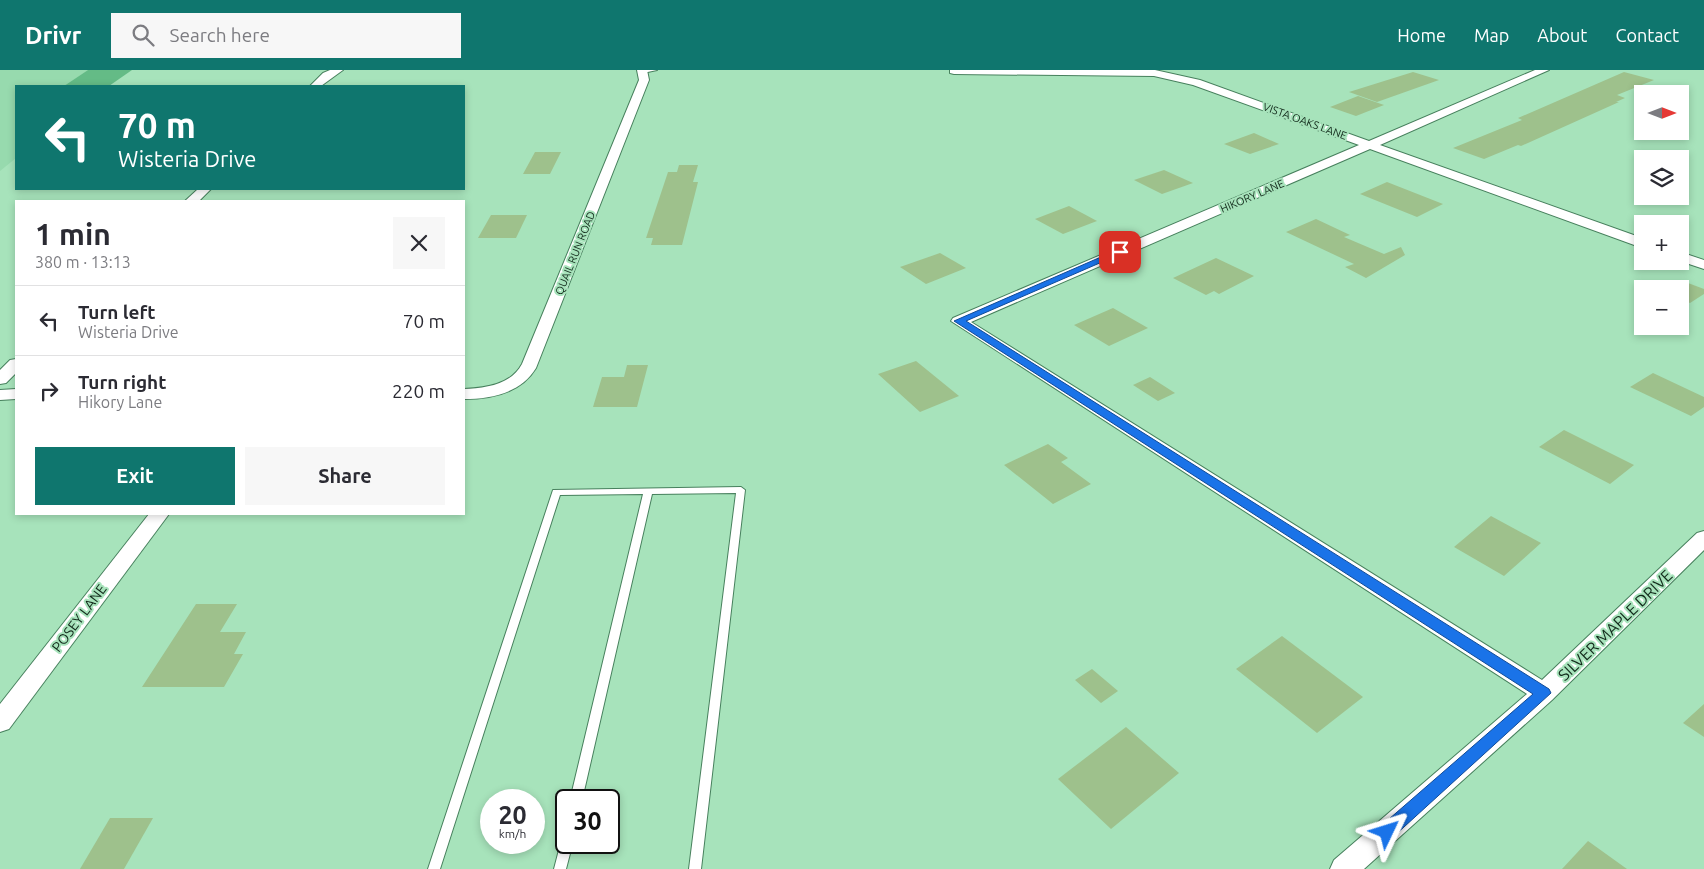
<!DOCTYPE html>
<html lang="en">
<head>
<meta charset="utf-8">
<style>
	:root { --surface:#fff; --page:#f7f7f7; --text:#2b2b33; --muted:#7c7c81; --line:#e1e1e2; --accent:#0f766e }
	body { margin:0; font-family:Ubuntu,sans-serif; background:var(--page); color:var(--text); height:100vh; display:flex; flex-direction:column; font-size:19px; white-space:nowrap }
	* { box-sizing:border-box; margin:0 }
	p { font-size:16px; color:var(--muted) }
	.icon { flex:none; width:28px; height:28px; fill:none; stroke:currentColor; stroke-width:2; stroke-linecap:round; stroke-linejoin:round }
	.map { position:relative; flex:1; overflow:hidden }
	.drawer { position:absolute; left:15px; top:130px; width:450px; height:315px; display:flex; flex-direction:column; background:var(--surface); border-radius:0px; box-shadow:0 2px 8px #0003 }
	.drawer>* { flex:none }
	.top-card { position:absolute; left:15px; top:15px; width:450px; height:105px; border-radius:0px; box-shadow:0 2px 8px #0003; background:#0f766e; color:#fff; overflow:hidden }
	.needle { width:32px; rotate:90deg }
	.controls { position:absolute; left:1634px; top:15px; display:grid; gap:10px }
	.controls a { display:grid; place-items:center; width:55px; height:55px; border-radius:0px; background:var(--surface); box-shadow:0 2px 8px #0003; font-size:25px }
	.speed { position:absolute; left:480px; top:719px; display:flex; gap:10px; font-size:25px; font-weight:700; text-align:center }
	.speed>* { display:grid; place-content:center; width:65px; height:65px; border-radius:50%; background:var(--surface); box-shadow:0 2px 8px #0003; line-height:1 }
	.speed small { font-size:12px; font-weight:400 }
	.speed .limit { border:2px solid #111; border-radius:8px; background:#fff; color:#111 }
	.pin { position:absolute; display:grid; place-items:center; width:42px; height:42px; color:#fff; margin:-21px; border-radius:10px; box-shadow:0 2px 8px #0006 }
	.me { position:absolute; width:55px; margin:-28px; rotate:49deg; stroke-linejoin:round; filter:drop-shadow(0 0 4px #0008) }
	.turn { display:flex; align-items:center; gap:18px; height:105px; padding:0 20px; font-size:22px }
	.turn .icon { width:65px; height:65px; stroke-width:2.5 }
	.turn b { display:block; font-size:35px; line-height:42px }
	.round { display:grid; place-items:center; flex:none; width:52px; height:52px; border-radius:0px; background:var(--page) }
	.overview { display:flex; align-items:center; justify-content:space-between; height:85px; padding:0 20px }
	h1 { font-size:30px; font-weight:700; line-height:38px }
	.cta { display:flex; gap:10px; margin-top:auto; padding:10px 20px }
	.cta a { flex:1; height:58px; border-radius:0px; background:var(--accent); color:#fff; font-size:20px; font-weight:700; line-height:58px; text-align:center }
	.cta a+a { background:var(--page); color:var(--text) }
	ul { padding:0; list-style:none }
	li { display:flex; align-items:center; gap:15px; height:70px; padding:0 20px; border-top:1px solid var(--line) }
	li div { flex:1 }
	li b { display:block; font-size:19px }
	li em { font-style:normal }
	header { display:flex; align-items:center; gap:30px; box-sizing:border-box; height:70px; padding:0 25px; background:var(--accent); color:#fff }
	header strong { font-size:24px }
	nav { display:flex; gap:28px; margin-inline-start:auto; font-size:18px }
	.search { width:350px; height:45px; background:var(--page); display:flex; align-items:center; gap:12px; box-sizing:border-box; padding:0 18px; border-radius:0px; color:var(--muted); font-size:19px }
	.map>svg:first-child { display:block }
	.built { fill:#97daae }
	.forest { fill:#64bb86 }
	.building { fill:#9ec18c }
	.lines { fill:none; stroke-linecap:round; stroke-linejoin:round }
	.lane-casing { stroke:#47805d; stroke-width:2 }
	.street-casing { stroke:#47805d; stroke-width:2 }
	.lane { fill:#fff; fill-rule:evenodd }
	.street { fill:#fff; fill-rule:evenodd }
	.route { fill:#1a73e8; stroke:#114b97 }
	.labels { text-anchor:middle; stroke-width:4; stroke-linejoin:round; paint-order:stroke }
	.far-street-label { font-size:11px; fill:#122a1b; stroke:#a7e3bb }
	.street-label { font-size:14px; fill:#122a1b; stroke:#a7e3bb }
	.near-street-label { font-size:16px; fill:#122a1b; stroke:#a7e3bb }
</style>
</head>
<body>
<header>
<strong>Drivr</strong>
<div class="search"><svg class="icon" aria-label="search" viewBox="0 0 24 24"><circle cx="10" cy="10" r="6"/><path d="M15 15l6 6"/></svg>Search here</div>
<nav><a>Home</a><a>Map</a><a>About</a><a>Contact</a></nav>
</header>
<div class="map">
<svg width="1704" height="799" viewBox="0 0 1704 799">
	<rect width="100%" height="100%" fill="#a7e3bb"/>
	<path class="built" d="M0,0H88L64,16H16V88L0,101Z"/>
	<path class="forest" d="M88,0H132L109,16H64Z"/>
	<g class="building">
		<path d="M1413,2L1439,10L1377,32L1349,22Z"/>
		<path d="M1624,2L1654,10L1617,25L1625,28L1616,32H1619L1521,76L1518,75L1484,89L1453,78L1522,50L1518,48Z"/>
		<path d="M1358,26L1384,35L1356,46L1330,37Z"/>
		<path d="M1254,63L1279,74L1250,84L1224,74Z"/>
		<path d="M535,82H561L550,104H523Z"/>
		<path d="M679,95H698L693,112H698L682,175H651L653,168H646L668,102H677Z"/>
		<path d="M1164,100L1193,113L1162,124L1134,110Z"/>
		<path d="M1387,112L1443,134L1417,147L1360,124Z"/>
		<path d="M1069,136L1097,151L1063,164L1035,149Z"/>
		<path d="M491,145H527L516,168H478Z"/>
		<path d="M1316,149L1350,165L1344,167L1384,184L1401,177L1405,185L1366,208L1345,197L1354,194L1286,162Z"/>
		<path d="M940,183L966,198L926,214L900,197Z"/>
		<path d="M1216,188L1254,206L1219,224L1214,221L1206,225L1173,208Z"/>
		<path d="M1680,210L1704,219V224L1690,233L1680,229Z"/>
		<path d="M1113,238L1148,258L1109,276L1074,255Z"/>
		<path d="M916,291L959,326L920,342L878,304Z"/>
		<path d="M627,295H648L637,337H593L602,307H624Z"/>
		<path d="M1653,303L1704,327V337L1691,346L1630,317Z"/>
		<path d="M1150,307L1175,323L1158,331L1133,315Z"/>
		<path d="M1564,360L1634,395L1610,414L1539,377Z"/>
		<path d="M1048,374L1068,388L1061,392L1091,414L1053,434L1004,395Z"/>
		<path d="M1491,446L1541,473L1504,506L1454,477Z"/>
		<path d="M196,534H237L220,562H246L234,584H243L224,617H142Z"/>
		<path d="M1282,566L1363,627L1317,663L1236,599Z"/>
		<path d="M1092,599L1118,621L1101,633L1075,610Z"/>
		<path d="M1704,634V667L1683,653Z"/>
		<path d="M1126,657L1179,703L1111,759L1058,709Z"/>
		<path d="M110,748H153L124,799H80Z"/>
		<path d="M1588,771L1627,799H1562Z"/>
	</g>
	<g class="lines">
		<g class="lane-casing">
			<g id="lane">
				<path d="M646,0H657L643,3L641,2Z"/>
				<path d="M741,417L745,420L701,799H689L736,423L652,424L582,730H570L643,424L560,425L440,799H428L553,420Z"/>
				<path d="M566,767V772H573L566,799H554L561,772L563,768Z"/>
			</g>
		</g>
		<g class="street-casing">
			<g id="street">
				<path d="M330,0H343L321,16H310L323,3Z"/>
				<path d="M637,0H647L649,10L536,298C521,323 491,329 464,329V319C485,318 511,315 522,294L639,10Z"/>
				<path d="M950,0H1155L1200,10L1369,71L1535,0H1549L1380,75L1642,168V177L1637,176L1370,79L971,252L1542,610L1697,463L1704,461V480L1552,630L1364,799H1330L1334,790L1527,624L951,251L953,248L1359,75L1193,15L1154,6L954,4L950,3Z"/>
				<path d="M198,119H211L199,131H185Z"/>
				<path d="M1680,182L1704,190V199L1680,191Z"/>
				<path d="M16,289V303L6,313L0,314V300L10,290Z"/>
				<path d="M16,319V329L0,330V320Z"/>
				<path d="M149,444H169L9,659L0,662V634Z"/>
			</g>
		</g>
		<use href="#lane" class="lane"/>
		<use href="#street" class="street"/>
	</g>
	<path class="route" d="M1117,180L1125,182L966,251L1549,619L1551,623L1393,767L1387,769L1381,767L1379,762L1381,756L1533,624L954,251Z"/>
	<g class="labels">
		<g class="far-street-label">
			<text transform="translate(1305 51) rotate(20)" y="4">VISTA OAKS LANE</text>
			<text transform="translate(1252 126) rotate(-23)" y="4">HIKORY LANE</text>
			<text transform="translate(575 183) rotate(-68)" y="4">QUAIL RUN ROAD</text>
		</g>
		<g class="street-label">
			<text transform="translate(79 548) rotate(-53)" y="5">POSEY LANE</text>
		</g>
		<g class="near-street-label">
			<text transform="translate(1615 555) rotate(-44)" y="6">SILVER MAPLE DRIVE</text>
		</g>
	</g>
</svg>
<div class="controls">
<a><svg class="needle" viewBox="-14 -14 28 28"><path d="M0-13l5 13h-10z" fill="#e53935"/><path d="M0 13l5-13h-10z" fill="#7c7c81"/></svg></a>
<a><svg class="icon" aria-label="layers" viewBox="0 0 24 24"><path d="M12 4l9 5-9 5-9-5zM3 14l9 5 9-5"/></svg></a>
<a>+</a>
<a>−</a>
</div>
<div class="speed"><div>20<small>km/h</small></div><div class="limit">30</div></div>
<div class="pin" style="left:1120px;top:182px;background:#d93025"><svg class="icon" aria-label="arrive" viewBox="0 0 24 24"><path d="M6 21V4h12l-3 4 3 4H6"/></svg></div>
<svg class="me" style="left:1387px;top:762px" viewBox="-20 -20 40 40"><path d="M0-17L14 15 0 8-14 15z" fill="#1a73e8" stroke="#fff" stroke-width="4"/></svg>
<div class="top-card">
<div class="turn"><svg class="icon" aria-label="left" viewBox="0 0 24 24"><path d="M17 20v-9H6M10 6l-5 5 5 5"/></svg><div><b>70 m</b>Wisteria Drive</div></div>
</div>
<section class="drawer">
<div class="overview"><div><h1>1 min</h1><p>380 m · 13:13</p></div><a class="round"><svg class="icon" aria-label="close" viewBox="0 0 24 24"><path d="M6 6l12 12M18 6L6 18"/></svg></a></div>
<ul>
<li><svg class="icon" aria-label="left" viewBox="0 0 24 24"><path d="M17 20v-9H6M10 6l-5 5 5 5"/></svg><div><b>Turn left</b><p>Wisteria Drive</p></div><em>70 m</em></li>
<li><svg class="icon" aria-label="right" viewBox="0 0 24 24"><path d="M7 20v-9h11M14 6l5 5-5 5"/></svg><div><b>Turn right</b><p>Hikory Lane</p></div><em>220 m</em></li>
</ul>
<div class="cta"><a>Exit</a><a>Share</a></div>
</section>
</div>
</body>
</html>
